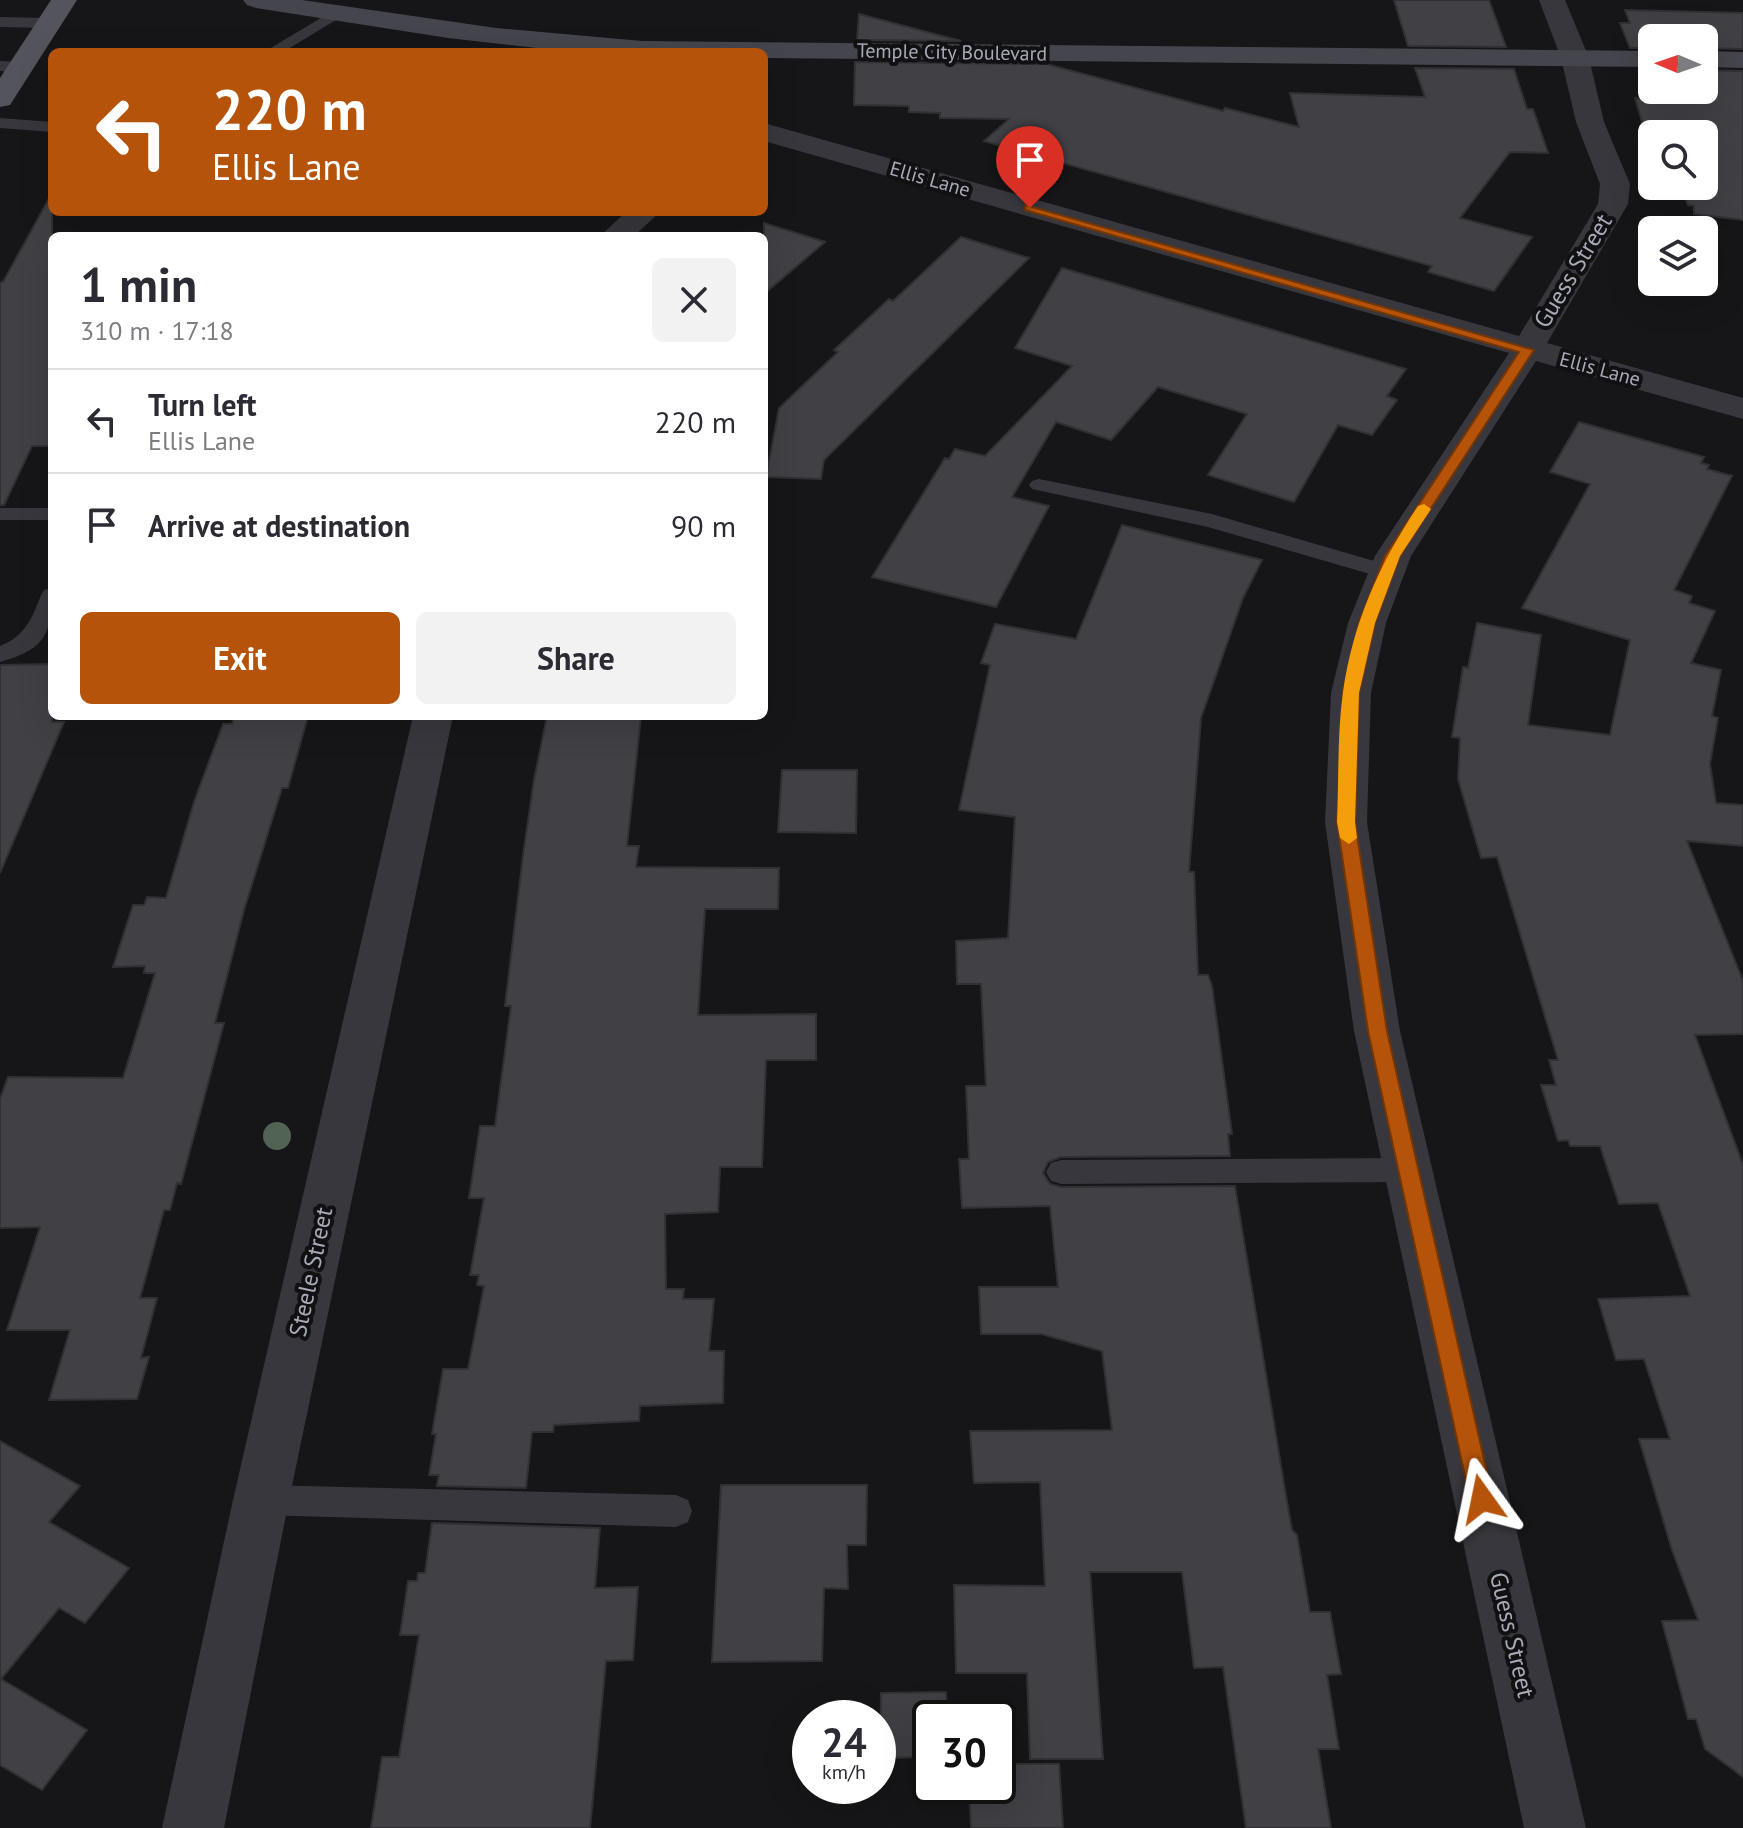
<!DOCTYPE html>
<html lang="en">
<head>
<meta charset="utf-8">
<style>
	:root { --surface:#fff; --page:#f2f2f3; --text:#2b2b33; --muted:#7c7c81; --line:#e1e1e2; --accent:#b45309 }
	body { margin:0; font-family:"PT Sans",sans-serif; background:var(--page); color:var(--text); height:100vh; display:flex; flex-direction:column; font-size:30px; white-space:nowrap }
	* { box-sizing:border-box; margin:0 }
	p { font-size:26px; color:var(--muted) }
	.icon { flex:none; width:44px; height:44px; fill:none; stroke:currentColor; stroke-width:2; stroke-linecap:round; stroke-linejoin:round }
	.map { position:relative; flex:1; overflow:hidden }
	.details { position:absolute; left:48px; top:232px; width:720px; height:488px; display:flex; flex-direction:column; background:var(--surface); border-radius:12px; box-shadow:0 8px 32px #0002 }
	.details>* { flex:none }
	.top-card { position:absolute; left:48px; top:48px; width:720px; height:168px; border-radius:12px; box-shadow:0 8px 32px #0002; background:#b45309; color:#fff; overflow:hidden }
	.needle { width:52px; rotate:272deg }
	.buttons { position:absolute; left:1638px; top:24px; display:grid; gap:16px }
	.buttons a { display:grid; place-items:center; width:80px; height:80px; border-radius:12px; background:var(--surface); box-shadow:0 8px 32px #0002; font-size:40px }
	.speed { position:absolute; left:792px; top:1700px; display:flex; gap:16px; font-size:40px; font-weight:700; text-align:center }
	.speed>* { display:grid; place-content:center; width:104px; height:104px; border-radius:50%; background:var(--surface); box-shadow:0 8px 32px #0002; line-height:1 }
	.speed small { font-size:20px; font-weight:400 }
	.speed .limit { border:4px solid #111; border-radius:12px; background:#fff; color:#111 }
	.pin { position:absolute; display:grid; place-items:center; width:68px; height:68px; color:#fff; margin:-82px -34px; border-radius:50% 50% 50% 0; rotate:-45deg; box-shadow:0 0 8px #0007 }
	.pin .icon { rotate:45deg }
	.me { position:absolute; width:88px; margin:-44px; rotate:348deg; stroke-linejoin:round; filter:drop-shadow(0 0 6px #0008) }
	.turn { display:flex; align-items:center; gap:28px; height:168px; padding:0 32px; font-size:36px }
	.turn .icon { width:104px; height:104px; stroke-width:2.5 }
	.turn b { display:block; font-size:56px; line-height:68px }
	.round { display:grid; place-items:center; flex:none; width:84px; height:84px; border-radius:12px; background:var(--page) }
	.summary { display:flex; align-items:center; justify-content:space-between; height:136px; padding:0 32px }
	h1 { font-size:48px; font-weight:600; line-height:60px }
	.action { display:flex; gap:16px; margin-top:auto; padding:16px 32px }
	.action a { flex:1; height:92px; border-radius:12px; background:var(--accent); color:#fff; font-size:32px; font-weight:600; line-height:92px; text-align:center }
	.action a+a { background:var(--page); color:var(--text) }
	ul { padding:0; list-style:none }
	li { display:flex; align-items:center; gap:24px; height:104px; padding:0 32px; border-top:2px solid var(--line) }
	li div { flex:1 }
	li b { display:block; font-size:30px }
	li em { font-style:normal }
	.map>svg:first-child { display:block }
	.building { fill:#404045; stroke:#313034; stroke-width:2 }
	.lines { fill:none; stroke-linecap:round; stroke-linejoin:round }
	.service { fill:#37373d; fill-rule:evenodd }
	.minor { fill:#37373d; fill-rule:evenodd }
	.secondary { fill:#45464d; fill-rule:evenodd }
	.primary { fill:#53545c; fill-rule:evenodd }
	.tree { fill:#506355 }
	.route { fill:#b45309; stroke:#753606; stroke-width:2 }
	.slow { fill:#f59e0b }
	.labels { text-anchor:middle; stroke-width:8; stroke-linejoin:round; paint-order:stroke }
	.far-street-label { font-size:20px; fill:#a8abb7; stroke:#111113 }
	.street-label { font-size:24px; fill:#a8abb7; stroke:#111113 }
</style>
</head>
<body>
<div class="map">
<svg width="1743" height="1828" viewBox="0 0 1743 1828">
	<rect width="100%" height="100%" fill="#161618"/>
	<g class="building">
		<path d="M1394,0H1489L1506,47L1408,46Z"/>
		<path d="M1625,10L1743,13V49L1704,48V38H1652V48H1630L1620,23H1630Z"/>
		<path d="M859,14L961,41L857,40Z"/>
		<path d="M855,62L1046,64L1223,111L1225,108L1299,127L1290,93L1425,97L1415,68L1514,69L1527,109H1533L1548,153L1510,152L1460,218L1532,237L1494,291L1428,272L1432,266L984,141L1009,119L940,118V113L909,112V106L854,105Z"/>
		<path d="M1640,70H1652V90H1704V70L1743,71V220L1694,214V206L1688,205L1685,197V186H1704V134H1652V142H1648L1635,98L1652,99Z"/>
		<path d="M52,193V446H32L4,505H0V282H3Z"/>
		<path d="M764,223L825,242L764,294Z"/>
		<path d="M961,237L1029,258L824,460L821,479L766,477L779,408L838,352L834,350L889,299L893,301Z"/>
		<path d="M1062,268L1406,369L1387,396L1397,400L1372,435L1338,425L1294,502L1208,475L1247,414L1158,387L1111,440L1056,422L1012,497L1049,506L996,607L872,577L945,458L949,459L955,449L985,456L1072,366L1015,348Z"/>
		<path d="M1579,422L1704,457L1701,463L1709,465L1707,469L1732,476L1674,590L1692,596L1689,603L1715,611L1691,663L1721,670L1712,716L1718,718L1710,764L1716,803L1743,805V846L1687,841L1743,981V1034L1695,1035L1743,1165V1777L1705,1749L1696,1719H1688L1662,1621L1698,1620L1672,1550L1639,1439H1670L1644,1359L1616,1360L1598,1299L1690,1296L1658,1203L1619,1204L1600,1146H1570L1568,1140L1558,1141L1541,1085H1556L1549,1060H1558L1497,857L1481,858L1458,779L1460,738L1452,737L1463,667L1468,668L1477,623L1541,635L1528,725L1610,735L1630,640L1522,608L1590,484L1550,472Z"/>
		<path d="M1122,525L1262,560L1243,598L1201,718L1189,872H1194L1198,975H1208L1212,986L1232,1134H1228L1230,1156L1061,1157L1048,1162L1043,1173L1050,1184L1061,1187L1235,1186L1285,1490L1292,1530L1297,1535L1310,1612H1330L1341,1674L1327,1675L1339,1749H1318L1331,1828H1246L1223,1667L1194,1668L1182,1572H1090L1103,1759H1030L1027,1673H956L954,1585L1045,1586L1040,1482L974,1483L970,1431L1112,1430L1102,1351L1041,1334H981L979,1287H1058L1050,1206L962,1208L959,1159H969L966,1086H986L981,984H957L956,941L1008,938L1015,817L959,810L990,665L981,663L995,624L1076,639Z"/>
		<path d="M52,664V722H64L0,873V665Z"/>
		<path d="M234,716H308L288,788H282L244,910L215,1023H224L203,1102L181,1184L177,1183L170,1210H164L140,1298H157L141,1358L149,1357L137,1399L49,1400L70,1330H7L40,1227L0,1228V1099L8,1077L123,1078L155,973H144L145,966L113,967L133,905H144L147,897L166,898L194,802L223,724H232Z"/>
		<path d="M547,716H641L627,846H639L636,867L779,868L778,909H705L698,1015L816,1014V1060H766L762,1167H720L718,1212L665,1214L666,1289H684L683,1299H714L709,1351H724L723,1403L640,1406L639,1421L554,1425L553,1432H532L526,1488L437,1486L439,1475H429L436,1434H432L443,1369H468L484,1286L477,1285L479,1275H470L484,1198H469L480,1126H495L511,1006H505L523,856L534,780Z"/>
		<path d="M782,770H857L856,833L778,832Z"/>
		<path d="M0,1441L80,1486L49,1522L129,1568L85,1623L59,1608L1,1679L87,1730L42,1790L0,1765Z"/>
		<path d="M721,1485H867L866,1545H847L848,1589L824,1588L822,1661L712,1662Z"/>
		<path d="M432,1523L600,1528L595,1588L638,1587L633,1660L606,1661L590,1828H371L382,1757H399L419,1635H400L408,1581H417L418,1573H425Z"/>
		<path d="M946,1692L947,1718H930V1757L880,1758L881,1693Z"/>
		<path d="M998,1764H1059L1063,1828H971L969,1786H998Z"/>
	</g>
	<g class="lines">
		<g class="service">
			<path d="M336,9L341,11V17L283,52H264Z"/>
			<path d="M0,17L48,18L56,23L48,28L0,27Z"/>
			<path d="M0,61L20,62L28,67L20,72L0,71Z"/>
			<path d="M0,118L52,122V132L0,128Z"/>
			<path d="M1039,479L1212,514L1395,567L1398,572L1395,577L1387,579L1208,527L1032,489L1029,485L1032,481Z"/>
			<rect x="0" y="508" width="52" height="12"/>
			<path d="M52,588C52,633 47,649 0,662V646C25,636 32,619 41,595L44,590Z"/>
			<path d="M1409,1158L1419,1162L1423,1170L1419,1178L1409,1182L1061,1184L1051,1181L1046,1172L1051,1163L1061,1160Z"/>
			<path d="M261,1485L676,1495L688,1500L692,1511L688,1522L676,1527L261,1515L249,1511L245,1500L249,1489Z"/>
		</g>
		<g class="minor">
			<path d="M1539,0H1565L1589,58L1604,122L1630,184L1628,204L1547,343L1743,398V419L1536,361L1411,556L1386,623L1371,693L1367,822L1400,1031L1586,1828H1524L1354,1031L1325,822L1331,693L1348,623L1375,556L1509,353L764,141V123L1519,336L1598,204L1600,184L1576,122L1561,58Z"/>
			<path d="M626,212H660L634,236H600Z"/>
			<path d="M413,716H453L289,1500L224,1828H162L233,1500Z"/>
		</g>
		<g class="secondary">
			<path d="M243,0H302L496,28L642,41L1652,51V67L764,58V52H573L448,38L256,8L247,5Z"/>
			<path d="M1704,51L1743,52V68L1704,67Z"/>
		</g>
		<path class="primary" d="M51,0H77L10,105L0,107V78Z"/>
	</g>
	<circle class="tree" cx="277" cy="1136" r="14"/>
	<path class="route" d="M1025,205L1534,350L1400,556L1375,623L1359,693L1355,822L1387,1031L1493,1499L1490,1506L1482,1510L1474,1506L1470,1499L1368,1031L1337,822L1343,693L1359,623L1385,556L1519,352L1025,210Z"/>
	<path class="slow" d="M1424,504L1431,509L1400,556L1375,623L1359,693L1355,822L1357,838L1349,844L1340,838L1337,822C1339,779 1337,734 1343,692C1353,622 1380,563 1418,506Z"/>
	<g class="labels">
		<g class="far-street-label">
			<text transform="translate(952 52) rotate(1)" y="7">Temple City Boulevard</text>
			<text transform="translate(930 179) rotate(16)" y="7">Ellis Lane</text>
			<text transform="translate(1600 369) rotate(15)" y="7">Ellis Lane</text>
		</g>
		<g class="street-label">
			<text transform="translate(1573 271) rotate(-59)" y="8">Guess Street</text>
			<text transform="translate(311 1272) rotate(-78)" y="8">Steele Street</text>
			<text transform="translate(1512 1635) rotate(77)" y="8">Guess Street</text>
		</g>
	</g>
</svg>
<div class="buttons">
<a><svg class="needle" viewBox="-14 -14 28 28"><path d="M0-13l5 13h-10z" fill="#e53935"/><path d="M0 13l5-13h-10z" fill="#7c7c81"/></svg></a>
<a><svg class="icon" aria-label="search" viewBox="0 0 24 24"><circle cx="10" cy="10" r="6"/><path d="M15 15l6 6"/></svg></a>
<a><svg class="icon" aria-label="layers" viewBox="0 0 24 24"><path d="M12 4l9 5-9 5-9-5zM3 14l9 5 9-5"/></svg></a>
</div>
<div class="speed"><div>24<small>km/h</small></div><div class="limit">30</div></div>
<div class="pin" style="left:1030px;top:208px;background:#d93025"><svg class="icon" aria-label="arrive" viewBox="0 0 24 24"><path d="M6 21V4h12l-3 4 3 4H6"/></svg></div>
<svg class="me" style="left:1482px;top:1499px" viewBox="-20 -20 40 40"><path d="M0-17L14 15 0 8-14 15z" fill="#b45309" stroke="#fff" stroke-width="4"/></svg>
<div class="top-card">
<div class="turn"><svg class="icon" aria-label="left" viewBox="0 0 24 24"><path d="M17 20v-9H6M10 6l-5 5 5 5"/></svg><div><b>220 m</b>Ellis Lane</div></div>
</div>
<section class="details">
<div class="summary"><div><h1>1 min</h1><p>310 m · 17:18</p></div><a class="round"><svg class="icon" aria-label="close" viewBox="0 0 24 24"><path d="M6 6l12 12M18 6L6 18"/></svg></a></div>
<ul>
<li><svg class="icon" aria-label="left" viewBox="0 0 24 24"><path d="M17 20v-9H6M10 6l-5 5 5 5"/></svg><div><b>Turn left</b><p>Ellis Lane</p></div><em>220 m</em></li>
<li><svg class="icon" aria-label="arrive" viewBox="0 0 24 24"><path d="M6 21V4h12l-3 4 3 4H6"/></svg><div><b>Arrive at destination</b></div><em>90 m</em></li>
</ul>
<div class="action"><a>Exit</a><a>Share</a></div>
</section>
</div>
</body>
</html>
